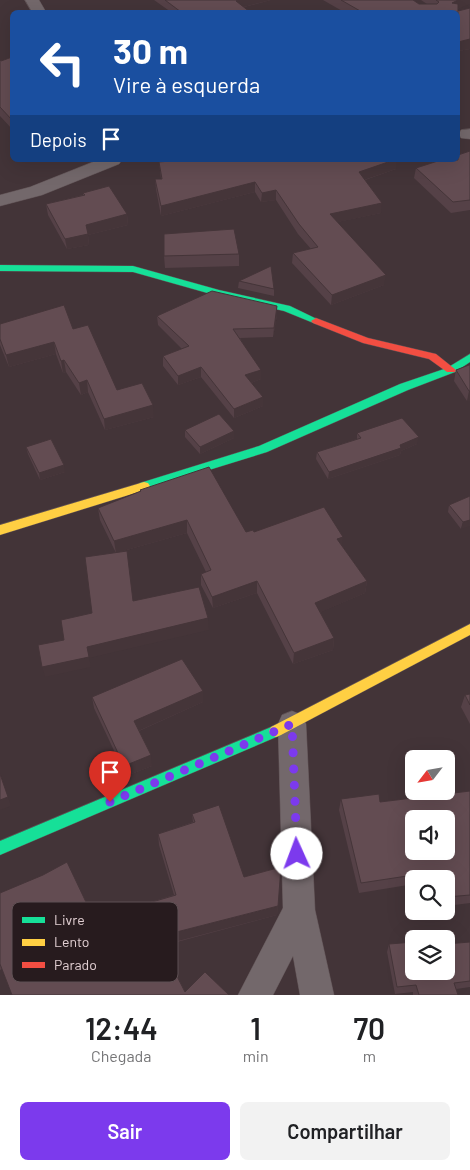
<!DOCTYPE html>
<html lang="pt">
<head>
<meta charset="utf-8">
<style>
	:root { --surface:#fff; --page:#f2f2f2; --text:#202124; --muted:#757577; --accent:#7c3aed }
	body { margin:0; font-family:Barlow,sans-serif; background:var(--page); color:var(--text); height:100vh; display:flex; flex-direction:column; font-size:19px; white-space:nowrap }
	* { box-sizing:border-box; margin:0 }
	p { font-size:16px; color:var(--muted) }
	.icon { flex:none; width:28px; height:28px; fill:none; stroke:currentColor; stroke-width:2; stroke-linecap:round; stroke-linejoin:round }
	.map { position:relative; height:995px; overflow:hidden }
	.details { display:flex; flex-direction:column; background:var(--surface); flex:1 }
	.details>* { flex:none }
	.guide { position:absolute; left:10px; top:10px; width:450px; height:152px; border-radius:8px; box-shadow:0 5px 20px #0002; background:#1a4fa0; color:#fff; overflow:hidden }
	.needle { width:32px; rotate:239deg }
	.controls { position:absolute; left:405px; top:750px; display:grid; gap:10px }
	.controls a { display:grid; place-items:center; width:50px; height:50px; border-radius:8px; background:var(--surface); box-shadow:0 5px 20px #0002; font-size:25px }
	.pin { position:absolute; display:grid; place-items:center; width:42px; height:42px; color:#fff; margin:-51px -21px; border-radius:50% 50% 50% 0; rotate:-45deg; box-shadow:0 0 5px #0007 }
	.pin .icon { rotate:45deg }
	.me { position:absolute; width:55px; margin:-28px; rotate:358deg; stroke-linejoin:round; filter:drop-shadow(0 0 4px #0008) }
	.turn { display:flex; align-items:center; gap:18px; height:105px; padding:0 20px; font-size:22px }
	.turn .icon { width:65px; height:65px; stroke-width:2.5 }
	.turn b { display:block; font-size:35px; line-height:42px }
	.then { display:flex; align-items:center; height:48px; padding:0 20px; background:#0003; gap:10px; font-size:19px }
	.eta { display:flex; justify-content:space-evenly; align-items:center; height:85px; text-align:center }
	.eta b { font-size:30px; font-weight:600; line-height:35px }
	.primary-button { display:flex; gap:10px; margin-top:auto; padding:10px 20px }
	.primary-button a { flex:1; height:58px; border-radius:8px; background:var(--accent); color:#fff; font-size:20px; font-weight:600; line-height:58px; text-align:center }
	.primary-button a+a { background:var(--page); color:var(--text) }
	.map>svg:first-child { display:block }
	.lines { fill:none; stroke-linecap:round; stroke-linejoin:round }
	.street-casing { stroke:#5e5053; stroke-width:1 }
	.fast-casing { stroke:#5e5053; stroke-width:1 }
	.slow-casing { stroke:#5e5053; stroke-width:1 }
	.jam-casing { stroke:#5e5053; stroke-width:1 }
	.street { fill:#73686b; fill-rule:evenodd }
	.fast { fill:#16e098; fill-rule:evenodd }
	.slow { fill:#ffcf43; fill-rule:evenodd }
	.jam { fill:#f24e42; fill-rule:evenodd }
	.wall { fill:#554147 }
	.shaded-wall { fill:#453539 }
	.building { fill:#634c52; stroke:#453539; fill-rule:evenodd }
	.route { stroke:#7c3aed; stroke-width:9; stroke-dasharray:0 16.2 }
	.key { fill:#271b1e; stroke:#5f5154; stroke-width:1 }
	.key-label { font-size:14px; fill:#e1cfd2 }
</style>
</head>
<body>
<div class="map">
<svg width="470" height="995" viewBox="0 0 470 995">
	<rect width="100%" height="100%" fill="#433438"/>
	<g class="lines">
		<g class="street-casing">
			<g id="street">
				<path d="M25,0H39L46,12H32Z"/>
				<path d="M470,129V139L461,138L459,134L461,130Z"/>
				<path d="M98,160H122L119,164L42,195L0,206V195L30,187Z"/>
				<path d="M292,711L302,715L306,724L315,910L334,995H300L293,956L273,995H238L283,908L278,724L282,715Z"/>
			</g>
		</g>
		<g class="fast-casing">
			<g id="fast">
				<path d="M0,265L133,266L219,290L290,306L321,321L316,324L284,311L218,296L133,272L0,271Z"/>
				<path d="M470,354V362L455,372L408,390L267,452L144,490L138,486L140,483L259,446L400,384L447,368Z"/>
				<path d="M276,725L281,727L283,731L281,735L0,855V841Z"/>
			</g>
		</g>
		<g class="slow-casing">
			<g id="slow">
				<path d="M144,482L148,483L150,486L148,489L0,535V525Z"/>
				<path d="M470,624V635L281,735L276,737L271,735L269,731L271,727Z"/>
			</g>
		</g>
		<g class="jam-casing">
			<path id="jam" d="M316,318L368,338L436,354L456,370L455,372H447L429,359L363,343L313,323L311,321Z"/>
		</g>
		<use href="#street" class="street"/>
		<use href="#fast" class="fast"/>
		<use href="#slow" class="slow"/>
		<use href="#jam" class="jam"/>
	</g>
	<g class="wall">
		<path d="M154,0H271L244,7L250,12H171Z"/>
		<path d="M323,0H413L419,4H427L421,0H470L458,9V11L470,8V49L458,51V12H344Z"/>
		<path d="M12,57V129L0,116V60L1,61Z"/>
		<path d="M470,151V210L451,213L414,178L416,168Z"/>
		<path d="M159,162L396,169L365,180L381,213L337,222L384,285L331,305L292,263L293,253L311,249L298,234L276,200L261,202L255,192L161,216L156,189L155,179H161Z"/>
		<path d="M83,193L127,214L128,225L88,235L89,245L67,249L48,215L46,204L83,195Z"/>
		<path d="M239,254V266L165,268L164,256Z"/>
		<path d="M239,281L274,289V296L238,288Z"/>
		<path d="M277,306V315L273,337L240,338L261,379L251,383L263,406L234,418L201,377L178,385L163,366V356L182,349L158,325L157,316Z"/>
		<path d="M0,324L73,329L117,390L154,417L105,430L88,392L81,395L66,372L63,373L56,354L9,367L0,345Z"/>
		<path d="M470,365V401H467L454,381L456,370Z"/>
		<path d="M185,430L234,431V438L200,454L185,437Z"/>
		<path d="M357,433L417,444L401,451L400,455L328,479L316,459L317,452L357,439Z"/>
		<path d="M26,447L65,472L40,480L28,454Z"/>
		<path d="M140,490L246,532H254L342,546L367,581L365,593L320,612L334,638L333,650L293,664L257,593L213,608L201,585V574L206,572L187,533L116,553L100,520L98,508L140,492Z"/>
		<path d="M470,496L461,529L448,512L449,505Z"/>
		<path d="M203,691V702L139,731L152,766L126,776L94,708L92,697Z"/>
		<path d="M470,694V724L461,707L465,695Z"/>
		<path d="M470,791V903L446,906V879H414V884L359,893L339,810L341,799L380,802Z"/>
		<path d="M192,814L244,877L281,867L277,915L162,946L185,992L229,995H12L2,969L0,970V893L94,919L174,895L159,845L158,834L193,822Z"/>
		<path d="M470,942V987L456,989L458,995H413V992L395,994L387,952L389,944L414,971Z"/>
	</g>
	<g class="shaded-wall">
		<path d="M238,0H271L236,9V1Z"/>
		<path d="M458,0H470V4L450,12L452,3Z"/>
		<path d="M470,39V49L458,51V42Z"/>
		<path d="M394,160H397L396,169L358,182L359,172Z"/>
		<path d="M255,182V192L161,216V206Z"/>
		<path d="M276,190V200L261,202L262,193Z"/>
		<path d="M382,203L381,213L329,224L330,214Z"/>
		<path d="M127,214L128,225L88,235L89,245L67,249L65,239L86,225Z"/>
		<path d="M386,275L384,285L331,305L332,295Z"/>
		<path d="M277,306V315L273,337L274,328Z"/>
		<path d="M54,342L56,354L9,367L6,355Z"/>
		<path d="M64,360L66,372L63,373L61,361Z"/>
		<path d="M201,367V377L178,385V376Z"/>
		<path d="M261,370V379L245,385V375Z"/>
		<path d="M87,380L88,392L81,395L79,383Z"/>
		<path d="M469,391H470V401H467Z"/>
		<path d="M263,397V406L234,418V409Z"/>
		<path d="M153,405L154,417L105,430L104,419Z"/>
		<path d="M234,431V438L200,454V447Z"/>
		<path d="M419,437L417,444L401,451L400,455L328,479L329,472Z"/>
		<path d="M64,465L65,472L40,480L39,473Z"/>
		<path d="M187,520V533L116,553L114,541Z"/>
		<path d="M470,520V526L461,529L463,522Z"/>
		<path d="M343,537L342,549L337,539Z"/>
		<path d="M257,581V593L213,608L212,597Z"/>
		<path d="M367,581L365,593L314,615L315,603Z"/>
		<path d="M208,618L209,630L89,658L87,647Z"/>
		<path d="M334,638L333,650L293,664L294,653Z"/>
		<path d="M89,657L91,667L45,677L42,667Z"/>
		<path d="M203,691V702L136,732L134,721Z"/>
		<path d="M151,755L152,766L126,776L124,766Z"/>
		<path d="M0,773L11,806L0,810Z"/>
		<path d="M278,906L277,915L159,946L157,937Z"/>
	</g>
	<g class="building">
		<path d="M165,0H238L236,1L250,12H178H181Z"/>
		<path d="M341,0H413L419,4H437L439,2L436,0H458L452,3L458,4V11L470,8V39L458,42V12H362Z"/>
		<path d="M12,57V120L0,107V60L1,61Z"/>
		<path d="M470,151V200L453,202L416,168L441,160H458V155Z"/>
		<path d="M182,160H394L359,172L382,203L330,214L386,275L332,295L293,253L318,247L299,224L276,190L262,193L255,182L161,206L155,179H162L159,162Z"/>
		<path d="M109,186L127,214L86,225L88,234L65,239L46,204L85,195L83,193Z"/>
		<path d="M234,229L239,254L164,256V234Z"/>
		<path d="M271,266L274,289L239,281Z"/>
		<path d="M212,291L277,306L274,328L233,329L261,370L245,375L263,397L234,409L201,367L178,376L163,356L189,346L157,316Z"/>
		<path d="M64,305L73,329L88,325L117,390L142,383L153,405L104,419L87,380L79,383L64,360L61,361L54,342L6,355L0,339V324Z"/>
		<path d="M469,365H470V391H469L456,370Z"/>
		<path d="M219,414L234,431L200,447L185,430Z"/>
		<path d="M402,418L419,437L400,445L401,448L329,472L317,452L361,438L357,433Z"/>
		<path d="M51,439L64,465L39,473L26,447Z"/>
		<path d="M209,467L246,532L253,530L254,532L324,507L343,537L337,539L367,581L315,603L334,638L294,653L257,581L212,597L201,574L211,570L187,520L114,541L98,508L141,491L140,490Z"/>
		<path d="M470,496V520L463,522L449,505Z"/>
		<path d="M127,551L133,601L199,587L208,618L87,647L89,657L42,667L38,645L64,640L61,620L92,613L85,557Z"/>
		<path d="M182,659L203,691L134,721L151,755L124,766L92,697Z"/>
		<path d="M470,694V705L465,695Z"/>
		<path d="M0,774L8,797L0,800Z"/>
		<path d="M470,791V895L447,897L446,879H442L440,871L361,883L341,799L379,794L380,802ZM414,819H446V851H414Z"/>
		<path d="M219,805L244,877L281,867L278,906L157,937L185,992L205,972L229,995H12L0,964V893L43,875L67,862L94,919L176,895L158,834L195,822L192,814Z"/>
		<path d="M414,942V971H446V944L470,942V981L454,983L458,995H419L416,985L397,987L389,944Z"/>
	</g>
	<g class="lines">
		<path class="route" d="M110,802L292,724L297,854"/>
	</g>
	<rect x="12" y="902" width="166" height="80" rx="8" class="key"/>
	<rect x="22" y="917" width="23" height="6" fill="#16e098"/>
	<rect x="22" y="939" width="23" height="7" fill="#ffcf43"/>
	<rect x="22" y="962" width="23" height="6" fill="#f24e42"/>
	<g class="key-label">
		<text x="54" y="925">Livre</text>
		<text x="54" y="947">Lento</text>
		<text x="54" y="970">Parado</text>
	</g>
</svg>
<div class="controls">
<a><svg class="needle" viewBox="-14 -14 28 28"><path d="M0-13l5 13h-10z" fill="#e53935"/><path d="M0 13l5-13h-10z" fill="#757577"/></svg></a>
<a><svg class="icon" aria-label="sound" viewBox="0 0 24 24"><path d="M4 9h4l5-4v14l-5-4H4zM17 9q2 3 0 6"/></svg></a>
<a><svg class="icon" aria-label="search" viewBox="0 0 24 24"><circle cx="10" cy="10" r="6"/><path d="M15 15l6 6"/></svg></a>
<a><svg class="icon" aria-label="layers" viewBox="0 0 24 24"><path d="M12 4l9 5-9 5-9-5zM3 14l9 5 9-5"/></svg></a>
</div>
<div class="pin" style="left:110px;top:802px;background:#d93025"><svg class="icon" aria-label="arrive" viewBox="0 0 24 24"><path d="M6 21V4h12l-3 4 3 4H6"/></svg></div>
<svg class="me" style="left:297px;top:854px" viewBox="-20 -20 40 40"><circle r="19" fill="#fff"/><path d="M0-13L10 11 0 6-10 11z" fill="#7c3aed"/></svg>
<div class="guide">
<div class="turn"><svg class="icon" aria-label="left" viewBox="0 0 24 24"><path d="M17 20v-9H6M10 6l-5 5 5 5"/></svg><div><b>30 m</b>Vire à esquerda</div></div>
<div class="then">Depois<svg class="icon" aria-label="arrive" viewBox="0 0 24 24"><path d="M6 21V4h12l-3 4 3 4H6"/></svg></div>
</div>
</div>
<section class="details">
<div class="eta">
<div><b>12:44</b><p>Chegada</p></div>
<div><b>1</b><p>min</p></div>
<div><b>70</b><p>m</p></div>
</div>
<div class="primary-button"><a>Sair</a><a>Compartilhar</a></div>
</section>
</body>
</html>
